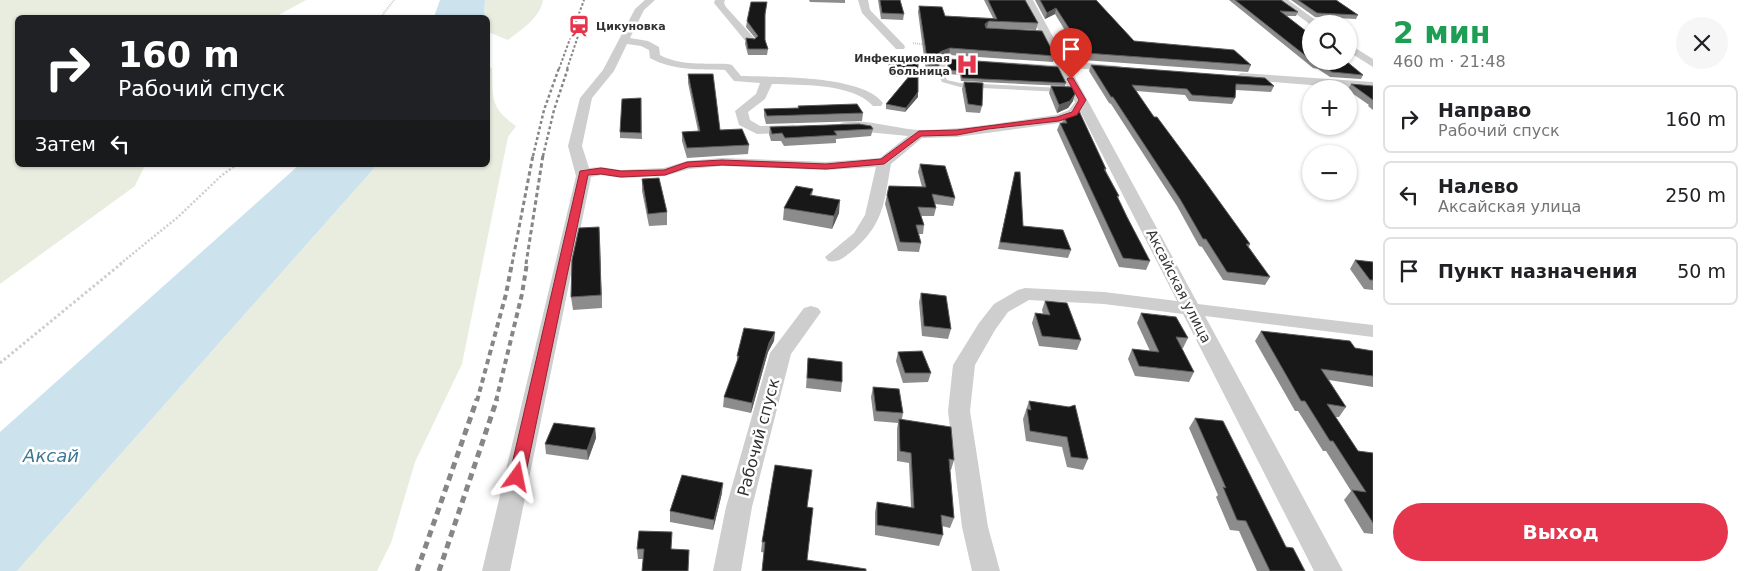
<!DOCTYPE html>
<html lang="ru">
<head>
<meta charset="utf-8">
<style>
	:root { --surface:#fff; --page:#f6f6f6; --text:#202124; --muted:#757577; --line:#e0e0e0; --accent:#e5364e }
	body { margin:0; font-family:"DejaVu Sans",sans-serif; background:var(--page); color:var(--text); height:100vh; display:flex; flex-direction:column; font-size:19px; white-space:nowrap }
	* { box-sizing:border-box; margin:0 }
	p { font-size:16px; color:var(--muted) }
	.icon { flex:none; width:28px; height:28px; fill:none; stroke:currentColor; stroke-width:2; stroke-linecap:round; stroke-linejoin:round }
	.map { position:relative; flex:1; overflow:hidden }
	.side { display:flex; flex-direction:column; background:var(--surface); width:375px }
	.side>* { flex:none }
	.hud { position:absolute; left:15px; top:15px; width:475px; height:152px; border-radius:8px; box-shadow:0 1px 4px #0004; background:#202124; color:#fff; overflow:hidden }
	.tools { position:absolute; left:1302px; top:15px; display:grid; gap:10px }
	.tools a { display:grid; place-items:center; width:55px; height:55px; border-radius:50%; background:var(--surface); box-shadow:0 1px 4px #0004; font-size:25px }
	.pin { position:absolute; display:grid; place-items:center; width:42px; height:42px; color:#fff; margin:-51px -21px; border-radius:50% 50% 50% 0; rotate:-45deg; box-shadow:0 0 5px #0007 }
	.pin .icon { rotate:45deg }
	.me { position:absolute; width:55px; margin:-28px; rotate:12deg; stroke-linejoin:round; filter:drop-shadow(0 0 4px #0008) }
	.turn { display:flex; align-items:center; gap:18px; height:105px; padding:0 20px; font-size:22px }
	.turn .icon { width:65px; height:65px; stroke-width:2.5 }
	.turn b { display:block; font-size:35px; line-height:42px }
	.then { display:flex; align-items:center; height:48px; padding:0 20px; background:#0003; gap:10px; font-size:19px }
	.round { display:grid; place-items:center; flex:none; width:52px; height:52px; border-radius:26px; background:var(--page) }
	.overview { display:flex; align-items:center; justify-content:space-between; height:85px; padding:0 20px }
	h1 { font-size:30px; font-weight:600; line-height:38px; color:#1e9e55 }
	.cta { display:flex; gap:10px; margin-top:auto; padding:10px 20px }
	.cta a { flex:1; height:58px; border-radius:30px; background:var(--accent); color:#fff; font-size:20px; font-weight:600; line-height:58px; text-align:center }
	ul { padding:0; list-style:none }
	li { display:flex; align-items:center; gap:15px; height:68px; margin:0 10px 8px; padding:0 10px; border:2px solid var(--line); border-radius:8px }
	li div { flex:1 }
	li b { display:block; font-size:19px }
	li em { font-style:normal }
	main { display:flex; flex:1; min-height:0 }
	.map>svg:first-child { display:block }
	.green { fill:#e8eddf }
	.water { fill:#cce2ed }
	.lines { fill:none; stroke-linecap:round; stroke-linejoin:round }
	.path-far2 { stroke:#cecece; stroke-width:2; stroke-dasharray:1 1; stroke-linecap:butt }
	.path-far1 { stroke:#cecece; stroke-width:2.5; stroke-dasharray:2 2; stroke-linecap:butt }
	.path { stroke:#cecece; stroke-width:3; stroke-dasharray:2.5 2.5; stroke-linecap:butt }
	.service { fill:#cecece; fill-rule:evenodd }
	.minor { fill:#cecece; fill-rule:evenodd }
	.rail-far4 { stroke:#868686; stroke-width:2; stroke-dasharray:2.5 2; stroke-linecap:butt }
	.rail-far3 { stroke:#868686; stroke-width:2.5; stroke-dasharray:3 2.5; stroke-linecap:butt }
	.rail-far2 { stroke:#868686; stroke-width:3; stroke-dasharray:4.5 3; stroke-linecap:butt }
	.rail-far1 { stroke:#868686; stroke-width:4; stroke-dasharray:5.5 4; stroke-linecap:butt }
	.rail { stroke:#868686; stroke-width:5; stroke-dasharray:7 5; stroke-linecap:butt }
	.wall { fill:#8c8c8c }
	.shaded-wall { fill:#5d5d5d }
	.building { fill:#181818; stroke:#5d5d5d }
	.route { fill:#e5364e; stroke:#952333 }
	.labels { text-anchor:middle; stroke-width:5; stroke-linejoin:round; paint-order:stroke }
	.far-poi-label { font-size:11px; font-weight:bold; fill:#313131; stroke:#fff; text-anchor:start }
	.street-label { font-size:14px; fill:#313131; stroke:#fff }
	.near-street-label { font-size:16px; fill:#313131; stroke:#fff }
	.near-water-label { font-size:18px; font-style:italic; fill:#3e7894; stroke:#fff }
</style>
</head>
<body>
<main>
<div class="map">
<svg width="1373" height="571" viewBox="0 0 1373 571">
	<rect width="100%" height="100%" fill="#fff"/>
	<g class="green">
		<path d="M0,0H306L275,17L18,18V165H145L135,186L0,284Z"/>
		<path d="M485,0H543C540,18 522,29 508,40L488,32V18L484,17Z"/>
		<path d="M488,66L492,68C493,97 489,107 516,126L508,137L462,364L415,462L391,543L377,571H17L377,165H488Z"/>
	</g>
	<g class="water">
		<path d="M440,0H485L484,17H434Z"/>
		<path d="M299,165H377L17,571H0V432Z"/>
	</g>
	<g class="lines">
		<g class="path-far2">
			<path d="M380,18L394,0"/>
			<path d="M913,43L927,45"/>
		</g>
		<path class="path-far1" d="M120,264L178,217L221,176L236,165"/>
		<path class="path" d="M0,363L122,263"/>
		<path class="service" d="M943,58L1066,66V68L1064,69L946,62L945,76L947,80L960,83L1062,88L1065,90L1062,92L960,87L942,82L939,76L940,60Z"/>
		<g class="minor">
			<path d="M645,0H655L644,10L630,38L648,41L659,47L660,55C680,66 706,63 728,64L732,65L741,76C775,77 863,75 883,103L881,106H873C853,83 800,85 772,84L765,99L748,112L750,120L760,126L794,125L801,129L794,133L757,134L739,125L735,111L756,94L760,83L734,81L725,70C700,69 673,71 650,58L649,50L641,46L627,44L614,71L592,98L582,146L589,168L601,167L621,170L664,168L687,161L722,158L826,162L880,158L908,136L846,130L839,126L841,123C864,117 898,130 922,130C967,130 1012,121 1056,115L1069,110L1075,102L1023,0H1033L1066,61L1120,66L1122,68L1116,71L1070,68L1198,304L1373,325V337L1205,316L1343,571H1314L1183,314L1104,304L1029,300L1008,312L995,330L975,365L970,411L988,527L1000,571H972L962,527L948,411L953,365L979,323L994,304L1018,290L1025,288L1104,292L1177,301L1081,113L1079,116L1059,123L957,137L922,138L891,164C884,203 884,225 851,252C843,258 838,263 828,261L825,257L854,233L865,215L876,167L826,170L722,166L689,169L665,176L621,178L601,175L591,177L510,571H482L576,176L568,146L580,98L603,70L635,9Z"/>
			<path d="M715,0H725L724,3L726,7L755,39L756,41L755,43H747L714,3Z"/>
			<path d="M858,0H868L870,10L904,45L905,47L904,49H896L862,13Z"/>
			<path d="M1277,0H1288L1321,24L1311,25Z"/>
			<path d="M1349,44L1373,59V67L1349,52Z"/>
			<path d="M1241,73L1373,82V90L1237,79L1235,77Z"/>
			<path d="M811,306L818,308L821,312L791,354L752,507L741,571H713L726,507L770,353L804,308Z"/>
		</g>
		<g class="rail-far4">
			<path d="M559,69L584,0"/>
			<path d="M567,69L579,33"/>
		</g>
		<g class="rail-far3">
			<path d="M533,156L544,110L559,68"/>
			<path d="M543,156L554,110L568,68"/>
		</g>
		<g class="rail-far2">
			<path d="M512,264L533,155"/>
			<path d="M526,264L543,155"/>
		</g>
		<g class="rail-far1">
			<path d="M477,401L506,294L512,263"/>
			<path d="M496,401L522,294L527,263"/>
		</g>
		<g class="rail">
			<path d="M417,571L477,399"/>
			<path d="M439,571L497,399"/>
		</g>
	</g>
	<g class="wall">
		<path d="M809,0H845V3L810,2Z"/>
		<path d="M878,0H900L904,14L903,20L881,19Z"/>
		<path d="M984,0H1025L1038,23L1036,30L987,28L1055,56L1053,62L949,55L939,59L937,73L926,72L918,12L919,6L945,16L993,18Z"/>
		<path d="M1035,0H1096L1134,41L1251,65L1248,72L1083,60L1055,14L1045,19Z"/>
		<path d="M1229,0H1281L1298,12L1296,16H1286L1311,35V61H1346L1363,75L1361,79L1330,77L1318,69L1313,68Z"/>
		<path d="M1291,0H1336L1358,15L1356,19L1315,17Z"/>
		<path d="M767,2L765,17V40L768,49L767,55H748L745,44L746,38L756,39L746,27L747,21Z"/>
		<path d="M918,58V97L905,112L886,109V104L908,77L888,76L889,59Z"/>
		<path d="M948,59L1066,83L1065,86L961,81L960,75L947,74Z"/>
		<path d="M1091,65L1274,86L1271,92L1236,90L1235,98L1232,104L1189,101L1185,95L1136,91L1154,117L1250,244L1249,247L1270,277L1265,285L1223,280L1202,247L1199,246L1177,206L1111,104L1109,103L1089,71Z"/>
		<path d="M688,74L720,130L749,145L748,154L687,158L682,141V132L698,131L688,83Z"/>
		<path d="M964,82L982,106L980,113L966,112L962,89Z"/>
		<path d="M1351,84L1373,86V110L1368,106L1369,105L1349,91L1348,89Z"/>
		<path d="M1051,86L1073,101L1068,108L1057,113L1049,93Z"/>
		<path d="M641,98L642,139L620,138V132Z"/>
		<path d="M798,106L863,113L862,121L766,124L764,116V109L798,108Z"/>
		<path d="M1064,117L1106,169V171L1119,196L1118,198L1127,217L1150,261L1146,270L1119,267L1057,130L1060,123H1062Z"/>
		<path d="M770,127L873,129L871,136L836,139V143L784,146L781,141H771L769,134Z"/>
		<path d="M920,164L955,198L953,206L935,204L936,208L934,216H921L924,225L923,234H919L921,243L919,252L898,251L885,204L889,186L922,187L918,172Z"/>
		<path d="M1015,172L1023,226L1071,250L1068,258L998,249Z"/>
		<path d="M642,179L667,212V225L649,226L642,191Z"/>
		<path d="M813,189L812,196L839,213L832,229L783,220L784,208Z"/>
		<path d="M599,227L602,308L573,310L571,297Z"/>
		<path d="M1355,260L1373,262V290L1364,289L1350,269Z"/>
		<path d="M921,293L951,329L948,339L922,336L919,302Z"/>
		<path d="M1045,301L1081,340L1077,350L1039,346L1032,323L1035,313L1043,314L1042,310Z"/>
		<path d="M1141,313L1188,338L1183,348H1181L1194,372L1189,382L1135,376L1128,359L1132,349L1150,351L1137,323Z"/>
		<path d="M1261,331L1355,348L1373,351V387L1329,380L1346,407L1339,417H1335L1358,451L1373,453V534L1364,533L1344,500L1351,491L1326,451H1323L1298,411H1295L1255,341Z"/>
		<path d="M774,341L768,352L751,413L723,407L724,397L737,362V356Z"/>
		<path d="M898,352L931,373L928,382L903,383L896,361Z"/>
		<path d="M808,358L842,382L841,392L806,388Z"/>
		<path d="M873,387L903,413L902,419L954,460L951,470H950L954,518L950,528L942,526L943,535L939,546L875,535V512L877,502L911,507L909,463L897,461V429L898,423L874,421L871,397Z"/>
		<path d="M1029,401L1069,407L1088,459L1083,470L1067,467L1062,447L1026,441L1023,419Z"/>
		<path d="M1195,418L1286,547L1305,571H1257L1239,531L1230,530L1216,497L1218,495L1189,428Z"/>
		<path d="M595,428L596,438L588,460L546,454L545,444Z"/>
		<path d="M722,493L713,530L670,522V511Z"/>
		<path d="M807,507V560L866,571L761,552L762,542Z"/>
		<path d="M672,543L643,559H638L637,549Z"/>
	</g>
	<g class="shaded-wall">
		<path d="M1056,8L1055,14L1045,19L1047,13Z"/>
		<path d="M989,21L987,27L983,30L985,24Z"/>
		<path d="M950,48L949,55L939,59L940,52Z"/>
		<path d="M918,92V97L905,112L906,108Z"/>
		<path d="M1075,94L1073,101L1068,108L1057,113L1059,105Z"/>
		<path d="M840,200L839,213L832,229L834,216Z"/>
		<path d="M599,227L600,239L602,308L601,295Z"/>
		<path d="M775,332L774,341L768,352L751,413L752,403L769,343Z"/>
		<path d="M595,428L596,438L588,460L587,450Z"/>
		<path d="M723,483L722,493L713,530L714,520Z"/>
	</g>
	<g class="building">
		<path d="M880,0H900L904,14L882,13Z"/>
		<path d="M988,0H1025L1038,23L989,21L985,24L986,28L1042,31L1055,56L950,48L940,52L939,66L928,65L919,6L942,7L945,16L997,19Z"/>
		<path d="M1040,0H1096L1134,41L1234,50L1251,65L1085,53L1056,8L1047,13Z"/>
		<path d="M1235,0H1281L1298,12L1280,11L1311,35V60Z"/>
		<path d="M1298,0H1336L1358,15L1317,13Z"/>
		<path d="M751,2H767L765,14V40L768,49H748L746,38L755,39L758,36L747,21Z"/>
		<path d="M890,55L918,58V92L906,108L886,104L912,73L889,72Z"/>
		<path d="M948,59L1058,67L1066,83L962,78L960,71L948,70Z"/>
		<path d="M1312,61H1346L1363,75L1332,72L1320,64L1315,63Z"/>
		<path d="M1091,65L1265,78L1274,86L1236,84L1235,98L1192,95L1187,89L1132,85L1154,117H1157L1206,183L1250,244H1246L1270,277L1227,272L1206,239H1203L1180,199L1113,97H1111Z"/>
		<path d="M688,74H713L720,130L742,129L749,145L687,148L682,132L700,131Z"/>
		<path d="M964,82L983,83L982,106L968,104Z"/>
		<path d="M1351,84L1373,86V100Z"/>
		<path d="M1051,86L1072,87L1075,94L1070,101L1059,105Z"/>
		<path d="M641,98V133L620,132L622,99Z"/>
		<path d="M857,104L863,113L767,116L764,109L799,108L798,106Z"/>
		<path d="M1079,111L1106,169H1104L1119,196H1117L1127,217L1150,261L1123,258L1060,123H1067L1064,117Z"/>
		<path d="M859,124L871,126L873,129L834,131L837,135L785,138L782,133L772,134L770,127Z"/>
		<path d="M920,164L945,166L955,198L932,194L936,208L918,207L924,225H916L921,243L900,242L887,195L889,186L926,187Z"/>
		<path d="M1015,172H1020L1023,226L1063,230L1071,250L1000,242Z"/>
		<path d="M659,178L667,212L648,214L642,179Z"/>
		<path d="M796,186L813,189L810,195L840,200L834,216L784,208Z"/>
		<path d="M599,227L601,295L571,297L572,260L579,228Z"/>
		<path d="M1355,260L1373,262V280H1370Z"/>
		<path d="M921,293L946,296L951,329L924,326Z"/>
		<path d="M1045,301L1067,303L1081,340L1042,336L1035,313L1050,315Z"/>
		<path d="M1141,313L1176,317L1188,338L1176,337L1194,372L1139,366L1132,349L1159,352Z"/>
		<path d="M744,328L775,332L769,343L752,403L724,397L739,356H737Z"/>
		<path d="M1261,331L1350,341L1355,348L1373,351V376L1321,369L1346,407L1327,404L1358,451L1373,453V523L1352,490L1366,492L1333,441H1330L1305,401H1301Z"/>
		<path d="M922,351L931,373H905L898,352Z"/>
		<path d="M808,358L842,362V382L807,378Z"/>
		<path d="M873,387L899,389L903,413L876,411Z"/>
		<path d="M1029,401L1069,407L1075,405L1088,459L1071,457L1067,437L1030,431L1027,409L1031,410Z"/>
		<path d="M1195,418L1223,421L1286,547L1293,548L1305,571H1270L1246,521L1237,520L1223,487L1226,488Z"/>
		<path d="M899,419L951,427L954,460L949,459L954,518L941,515L943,535L877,525V502L914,508L911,453L900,451Z"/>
		<path d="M554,423L595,428L587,450L545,444Z"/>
		<path d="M775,465L812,470L807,507L813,508L807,560L866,569V571H762L765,542H762Z"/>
		<path d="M682,475L723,483L714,520L670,511Z"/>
		<path d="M639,531L672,532L671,549L689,550L688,571H642L644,549H637Z"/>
	</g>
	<path class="route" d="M1068,78H1073L1086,100L1077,115L1059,121L988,129L957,135L921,136L884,164L826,169L722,165L688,167L665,175L621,177L601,174L588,175L525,477L522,481L517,483L512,481L509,477L580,171L601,168L621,171L664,170L687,162L722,160L826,164L881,159L919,131L957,130L1057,117L1072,112L1079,100L1067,79Z"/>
	<defs>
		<g id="station-bare" transform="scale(1.725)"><path d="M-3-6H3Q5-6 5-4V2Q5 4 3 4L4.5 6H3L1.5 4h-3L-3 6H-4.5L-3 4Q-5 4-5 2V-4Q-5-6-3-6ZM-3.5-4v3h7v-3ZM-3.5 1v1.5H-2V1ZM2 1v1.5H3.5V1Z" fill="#e5364e" stroke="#fff" stroke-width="2.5" paint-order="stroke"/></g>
		<g id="hospital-bare" transform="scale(1.725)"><path d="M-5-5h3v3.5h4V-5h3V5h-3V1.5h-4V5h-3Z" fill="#e5364e" stroke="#fff" stroke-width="2.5" paint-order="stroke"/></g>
	</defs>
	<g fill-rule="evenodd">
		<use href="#station-bare" x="579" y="26"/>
		<use href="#hospital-bare" x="967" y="64"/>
	</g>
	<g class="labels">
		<g class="far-poi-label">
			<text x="596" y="30">Цикуновка</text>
			<text x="950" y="62" text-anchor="end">Инфекционная<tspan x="950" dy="13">больница</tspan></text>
		</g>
		<g class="street-label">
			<text transform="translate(1179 286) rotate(63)" y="5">Аксайская улица</text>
		</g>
		<g class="near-street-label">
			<text transform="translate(758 437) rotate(-75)" y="6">Рабочий спуск</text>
		</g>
		<g class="near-water-label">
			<text x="51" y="462">Аксай</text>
		</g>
	</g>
</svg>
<div class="tools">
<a><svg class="icon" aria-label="search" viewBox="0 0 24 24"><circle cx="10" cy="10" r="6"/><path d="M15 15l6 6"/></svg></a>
<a>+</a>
<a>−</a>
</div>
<div class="pin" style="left:1071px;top:79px;background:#d93025"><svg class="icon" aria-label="arrive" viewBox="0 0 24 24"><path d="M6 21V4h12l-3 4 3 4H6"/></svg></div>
<svg class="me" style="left:517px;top:477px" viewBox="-20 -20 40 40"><path d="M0-17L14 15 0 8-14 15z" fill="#e5364e" stroke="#fff" stroke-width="4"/></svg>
<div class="hud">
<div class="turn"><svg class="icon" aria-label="right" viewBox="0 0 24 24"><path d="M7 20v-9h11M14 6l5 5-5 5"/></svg><div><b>160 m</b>Рабочий спуск</div></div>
<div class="then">Затем<svg class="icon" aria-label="left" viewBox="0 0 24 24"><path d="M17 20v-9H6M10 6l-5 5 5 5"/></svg></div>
</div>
</div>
<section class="side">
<div class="overview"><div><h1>2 мин</h1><p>460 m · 21:48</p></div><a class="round"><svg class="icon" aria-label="close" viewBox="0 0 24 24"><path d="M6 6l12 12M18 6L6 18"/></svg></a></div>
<ul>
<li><svg class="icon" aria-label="right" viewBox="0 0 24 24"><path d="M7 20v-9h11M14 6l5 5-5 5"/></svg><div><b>Направо</b><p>Рабочий спуск</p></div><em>160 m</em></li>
<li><svg class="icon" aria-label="left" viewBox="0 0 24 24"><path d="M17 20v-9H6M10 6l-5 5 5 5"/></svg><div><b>Налево</b><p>Аксайская улица</p></div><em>250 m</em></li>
<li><svg class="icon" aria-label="arrive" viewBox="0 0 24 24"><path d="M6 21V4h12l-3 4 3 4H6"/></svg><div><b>Пункт назначения</b></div><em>50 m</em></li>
</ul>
<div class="cta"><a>Выход</a></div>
</section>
</main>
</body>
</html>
